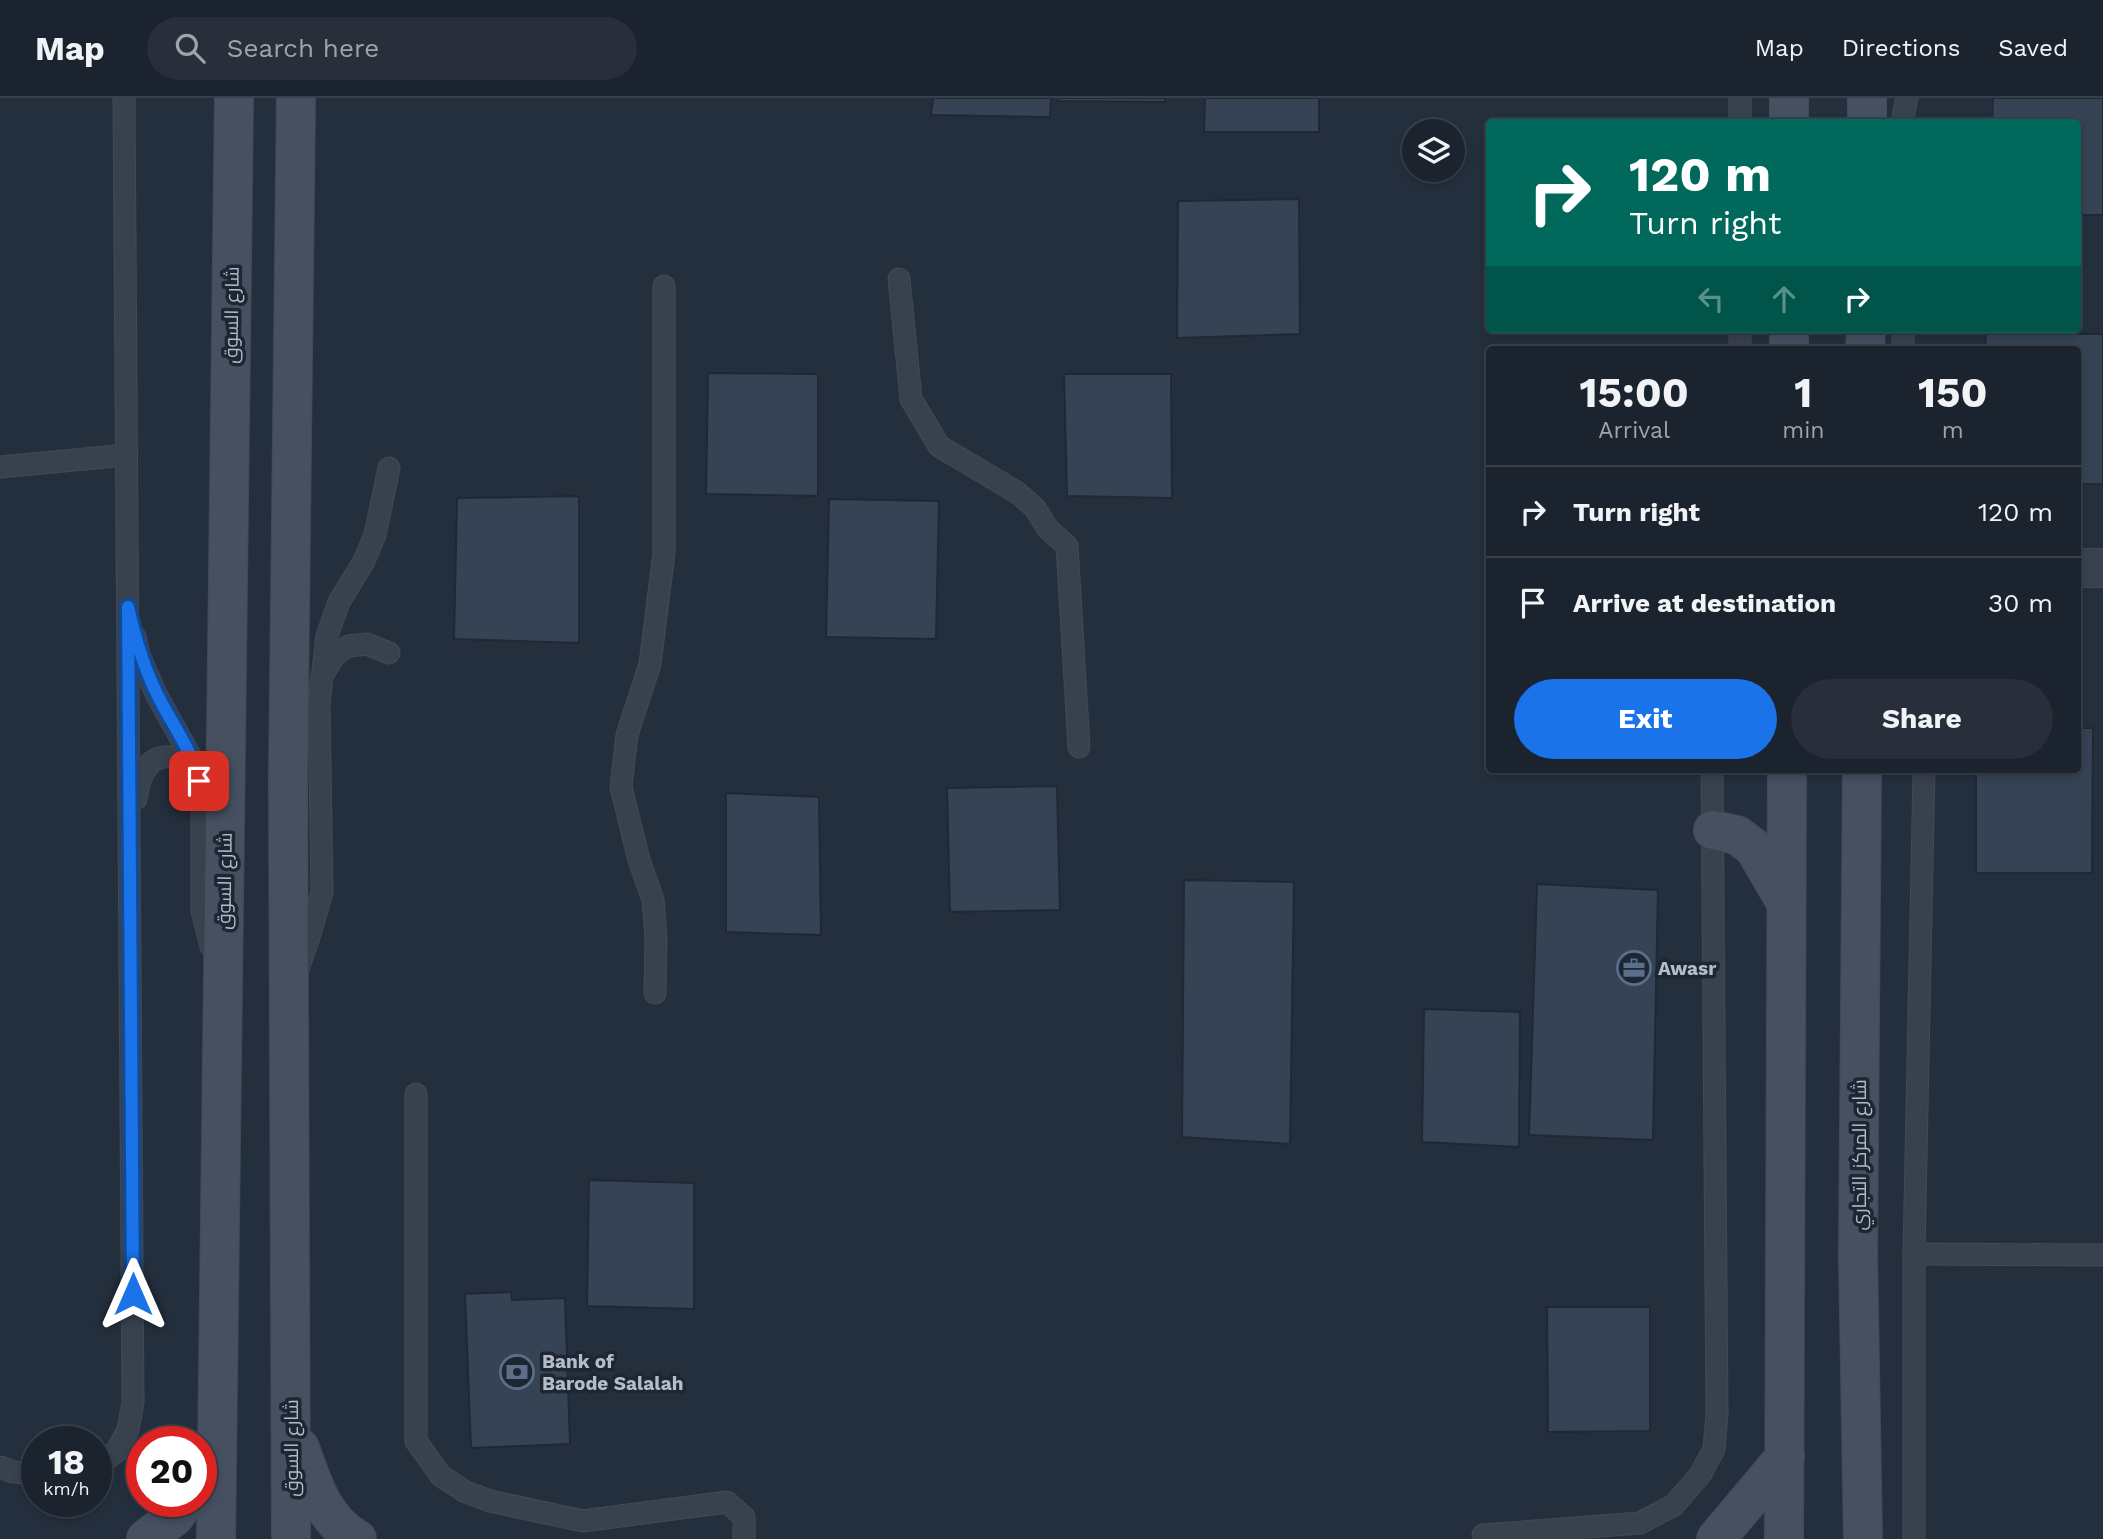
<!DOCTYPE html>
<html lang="en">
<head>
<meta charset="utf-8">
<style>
	:root { --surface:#1b232e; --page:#282f3a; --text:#f1f3f6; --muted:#a0a4aa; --line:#39404a; --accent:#1a73e8 }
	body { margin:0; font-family:"Work Sans",Cairo,sans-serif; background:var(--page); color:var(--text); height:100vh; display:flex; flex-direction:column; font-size:26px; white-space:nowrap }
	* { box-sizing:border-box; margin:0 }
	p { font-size:23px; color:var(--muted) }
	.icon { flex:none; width:38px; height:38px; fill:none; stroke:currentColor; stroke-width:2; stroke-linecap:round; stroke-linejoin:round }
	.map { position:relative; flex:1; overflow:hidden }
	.side { position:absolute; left:1486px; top:248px; width:595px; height:427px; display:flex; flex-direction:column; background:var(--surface); border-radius:7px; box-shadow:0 4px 10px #0003,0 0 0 2px var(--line) }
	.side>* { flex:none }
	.guide { position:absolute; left:1486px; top:21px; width:595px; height:214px; border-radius:7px; box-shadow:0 4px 10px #0003,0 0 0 2px var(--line); background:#00695c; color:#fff; overflow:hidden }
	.fabs { position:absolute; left:1402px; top:21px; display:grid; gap:14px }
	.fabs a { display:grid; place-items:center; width:63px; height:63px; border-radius:50%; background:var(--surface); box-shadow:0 4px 10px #0003,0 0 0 2px var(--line); font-size:35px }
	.speed { position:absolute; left:21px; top:1328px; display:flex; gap:14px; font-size:35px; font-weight:700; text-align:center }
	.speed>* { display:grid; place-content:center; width:91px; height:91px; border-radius:50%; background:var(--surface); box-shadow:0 4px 10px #0003,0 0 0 2px var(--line); line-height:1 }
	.speed small { font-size:18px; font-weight:400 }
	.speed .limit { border:10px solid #d22; background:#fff; color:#111 }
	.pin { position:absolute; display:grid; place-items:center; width:60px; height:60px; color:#fff; margin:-30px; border-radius:14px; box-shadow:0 4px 10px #0006 }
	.me { position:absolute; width:77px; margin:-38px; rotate:0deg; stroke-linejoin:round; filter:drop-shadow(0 0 5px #0008) }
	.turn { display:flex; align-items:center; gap:24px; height:147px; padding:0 28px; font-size:32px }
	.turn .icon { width:91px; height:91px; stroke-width:2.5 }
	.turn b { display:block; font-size:49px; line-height:60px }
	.lanes { display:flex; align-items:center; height:66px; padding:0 28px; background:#0003; justify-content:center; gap:35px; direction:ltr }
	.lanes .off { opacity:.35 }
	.eta { display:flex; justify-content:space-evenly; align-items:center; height:119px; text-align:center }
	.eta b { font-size:42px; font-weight:700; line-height:49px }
	.primary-button { display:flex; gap:14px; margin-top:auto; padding:14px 28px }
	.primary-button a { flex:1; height:80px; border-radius:42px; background:var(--accent); color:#fff; font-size:28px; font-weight:700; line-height:80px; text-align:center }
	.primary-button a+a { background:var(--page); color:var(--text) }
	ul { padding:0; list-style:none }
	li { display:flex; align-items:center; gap:21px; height:91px; padding:0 28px; border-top:2px solid var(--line) }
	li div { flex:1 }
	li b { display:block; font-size:26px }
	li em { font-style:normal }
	header { display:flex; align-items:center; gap:42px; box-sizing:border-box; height:98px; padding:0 35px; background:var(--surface); border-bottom:2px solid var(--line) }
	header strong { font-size:33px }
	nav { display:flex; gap:38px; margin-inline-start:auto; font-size:24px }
	.search { width:490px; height:63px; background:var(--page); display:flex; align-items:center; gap:18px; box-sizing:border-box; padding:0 24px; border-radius:38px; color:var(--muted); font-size:26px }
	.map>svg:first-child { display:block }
	.building { fill:#364354; stroke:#1f2835; stroke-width:2 }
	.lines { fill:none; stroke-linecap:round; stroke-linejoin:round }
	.lane-casing { stroke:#414a57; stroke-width:23 }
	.street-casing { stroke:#414a57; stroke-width:40 }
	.secondary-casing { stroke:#414a57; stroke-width:40 }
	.lane { stroke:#38414e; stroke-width:21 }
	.street { stroke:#38414e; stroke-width:38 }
	.secondary { stroke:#465061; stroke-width:38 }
	.route-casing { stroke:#114b97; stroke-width:18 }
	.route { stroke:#1a73e8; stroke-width:12 }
	.labels { text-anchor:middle; stroke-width:7; stroke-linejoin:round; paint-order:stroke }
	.street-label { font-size:19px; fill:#b4bcc9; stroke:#1d2633 }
	.poi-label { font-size:19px; font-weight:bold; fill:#b4bcc9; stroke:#1d2633; text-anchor:start }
</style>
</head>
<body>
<header>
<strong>Map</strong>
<div class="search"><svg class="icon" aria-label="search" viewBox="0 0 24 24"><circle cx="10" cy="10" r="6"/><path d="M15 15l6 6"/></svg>Search here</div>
<nav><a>Map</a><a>Directions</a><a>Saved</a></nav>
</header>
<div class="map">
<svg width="2103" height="1441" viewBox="0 0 2103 1441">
	<rect width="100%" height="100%" fill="#242f3e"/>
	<g class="building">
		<path d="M933,0H1051L1050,19L931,17Z"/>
		<path d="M1058,0H1165V4L1058,3Z"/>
		<path d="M1205,0H1319V34H1204Z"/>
		<path d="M1993,0H2103V117H2077V24H1992Z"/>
		<path d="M1299,101L1300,236L1177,240L1178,103Z"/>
		<path d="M1986,235L2103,236V386H2077V252H1985Z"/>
		<path d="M708,275L818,276V398L706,396Z"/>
		<path d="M1064,276H1171L1172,400L1067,398Z"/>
		<path d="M579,398V545L454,541L457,400Z"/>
		<path d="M829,401L939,403L936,541L826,539Z"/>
		<path d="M2077,630H2093L2092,775H1976V672H2077Z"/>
		<path d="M1057,688L1060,812L950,814L947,690Z"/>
		<path d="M726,695L819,699L821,837L726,834Z"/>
		<path d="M1184,782L1294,784L1290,1046L1182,1039Z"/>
		<path d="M1537,786L1658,792L1653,1042L1529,1037Z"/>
		<path d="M1424,911L1520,914L1519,1049L1422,1044Z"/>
		<path d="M589,1082L694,1085V1211L587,1208Z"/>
		<path d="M511,1194L512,1202L565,1200L570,1346L471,1350L465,1196Z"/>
		<path d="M1547,1209H1650V1333L1548,1334Z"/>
	</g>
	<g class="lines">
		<g class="lane-casing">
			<g id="lane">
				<path d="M1740,0V24"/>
				<path d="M1902,24L1907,0"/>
				<path d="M899,181L911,301L939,348L1018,395L1035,410L1048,431L1067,448L1079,649"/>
				<path d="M1740,252V231"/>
				<path d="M1903,252V231"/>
				<path d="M0,369L127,357"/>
				<path d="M135,539L139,557L156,596L196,668L202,699V813L211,848"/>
				<path d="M323,572L327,538L339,504L364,463L375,437L389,370"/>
				<path d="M136,701C138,689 140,678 148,668C162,651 186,659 194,678"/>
				<path d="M299,868L310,836L322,794L319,606L322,578L334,558L348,548L367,546L389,555"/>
				<path d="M655,895L656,838L653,802L639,762L621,689L627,637L650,566L664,455V188"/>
				<path d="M416,996V1343L441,1378L466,1394L490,1403L583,1423L727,1404L744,1419V1441"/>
				<path d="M1914,1156L2103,1157"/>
				<path d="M96,1368L116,1354L128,1332L133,1304L124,0"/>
				<path d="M0,1369L13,1374L37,1376"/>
				<path d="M1483,1437L1640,1425L1674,1407L1700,1377L1714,1351L1717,1316L1712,672"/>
				<path d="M1914,1441V1156L1924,672"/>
			</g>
		</g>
		<g class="street-casing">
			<path id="street" d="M2077,470H2103"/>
		</g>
		<g class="secondary-casing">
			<g id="secondary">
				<path d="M1789,24V0"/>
				<path d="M1867,24V0"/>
				<path d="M1789,252V231"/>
				<path d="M1865,252L1866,231"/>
				<path d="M1862,672L1858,1158L1863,1441"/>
				<path d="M1713,732L1737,737L1754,750L1785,803"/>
				<path d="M300,1350C312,1384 323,1422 357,1441"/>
				<path d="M146,1441L175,1418L185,1404"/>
				<path d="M216,1441L234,0"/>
				<path d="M291,1441L288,680L296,0"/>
				<path d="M1716,1441L1785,1359"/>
				<path d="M1784,1441L1787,672"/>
			</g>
		</g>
		<use href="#lane" class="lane"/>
		<use href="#street" class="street"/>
		<use href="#secondary" class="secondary"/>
	</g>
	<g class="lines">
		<g class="route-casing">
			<path id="route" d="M133,1196L128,509C135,540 143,568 157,596C171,625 192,652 199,683"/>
		</g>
		<use href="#route" class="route"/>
	</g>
	<defs>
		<g id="office-ring" transform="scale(1.75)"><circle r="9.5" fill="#1d2633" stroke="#5c6f8a" stroke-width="1.5"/><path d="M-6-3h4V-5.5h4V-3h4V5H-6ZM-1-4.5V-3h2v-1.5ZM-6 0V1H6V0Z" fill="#5c6f8a"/></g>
		<g id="bank-ring" transform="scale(1.75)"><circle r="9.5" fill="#1d2633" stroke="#5c6f8a" stroke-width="1.5"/><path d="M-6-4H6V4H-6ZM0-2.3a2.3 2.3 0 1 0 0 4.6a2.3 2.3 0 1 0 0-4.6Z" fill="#5c6f8a"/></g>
	</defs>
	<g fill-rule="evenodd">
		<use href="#office-ring" x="1634" y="870"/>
		<use href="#bank-ring" x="517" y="1274"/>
	</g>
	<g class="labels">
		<g class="street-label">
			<text transform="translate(231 217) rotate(-89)" y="7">شارع السوق</text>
			<text transform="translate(224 783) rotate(-89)" y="7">شارع السوق</text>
			<text transform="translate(1859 1057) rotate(-90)" y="7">شارع المركز التجاري</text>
			<text transform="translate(291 1350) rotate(-90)" y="7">شارع السوق</text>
		</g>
		<g class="poi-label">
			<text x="1658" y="877">Awasr</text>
			<text x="542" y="1270">Bank of<tspan x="542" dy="22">Barode Salalah</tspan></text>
		</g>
	</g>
</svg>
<div class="fabs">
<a><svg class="icon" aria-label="layers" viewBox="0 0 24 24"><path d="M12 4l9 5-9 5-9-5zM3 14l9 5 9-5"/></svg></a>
</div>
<div class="speed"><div>18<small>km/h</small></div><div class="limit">20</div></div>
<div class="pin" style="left:199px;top:683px;background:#d93025"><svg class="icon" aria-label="arrive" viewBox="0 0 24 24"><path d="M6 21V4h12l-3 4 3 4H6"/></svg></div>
<svg class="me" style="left:133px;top:1196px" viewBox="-20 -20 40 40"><path d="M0-17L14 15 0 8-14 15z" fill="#1a73e8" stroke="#fff" stroke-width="4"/></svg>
<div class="guide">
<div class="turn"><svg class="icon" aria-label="right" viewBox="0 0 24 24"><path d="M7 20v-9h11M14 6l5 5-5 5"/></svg><div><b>120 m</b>Turn right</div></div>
<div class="lanes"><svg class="icon off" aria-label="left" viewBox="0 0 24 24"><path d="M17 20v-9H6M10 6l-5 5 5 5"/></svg><svg class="icon off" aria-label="ahead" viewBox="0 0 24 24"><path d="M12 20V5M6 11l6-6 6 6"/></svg><svg class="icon" aria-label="right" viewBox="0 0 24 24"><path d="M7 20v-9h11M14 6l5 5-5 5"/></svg></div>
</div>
<section class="side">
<div class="eta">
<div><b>15:00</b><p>Arrival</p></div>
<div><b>1</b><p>min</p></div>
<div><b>150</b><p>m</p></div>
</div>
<ul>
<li><svg class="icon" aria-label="right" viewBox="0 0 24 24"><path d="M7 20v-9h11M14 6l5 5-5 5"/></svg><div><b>Turn right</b></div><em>120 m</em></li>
<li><svg class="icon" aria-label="arrive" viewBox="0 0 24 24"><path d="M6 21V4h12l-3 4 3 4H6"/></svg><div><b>Arrive at destination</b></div><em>30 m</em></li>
</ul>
<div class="primary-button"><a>Exit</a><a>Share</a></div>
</section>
</div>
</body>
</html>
